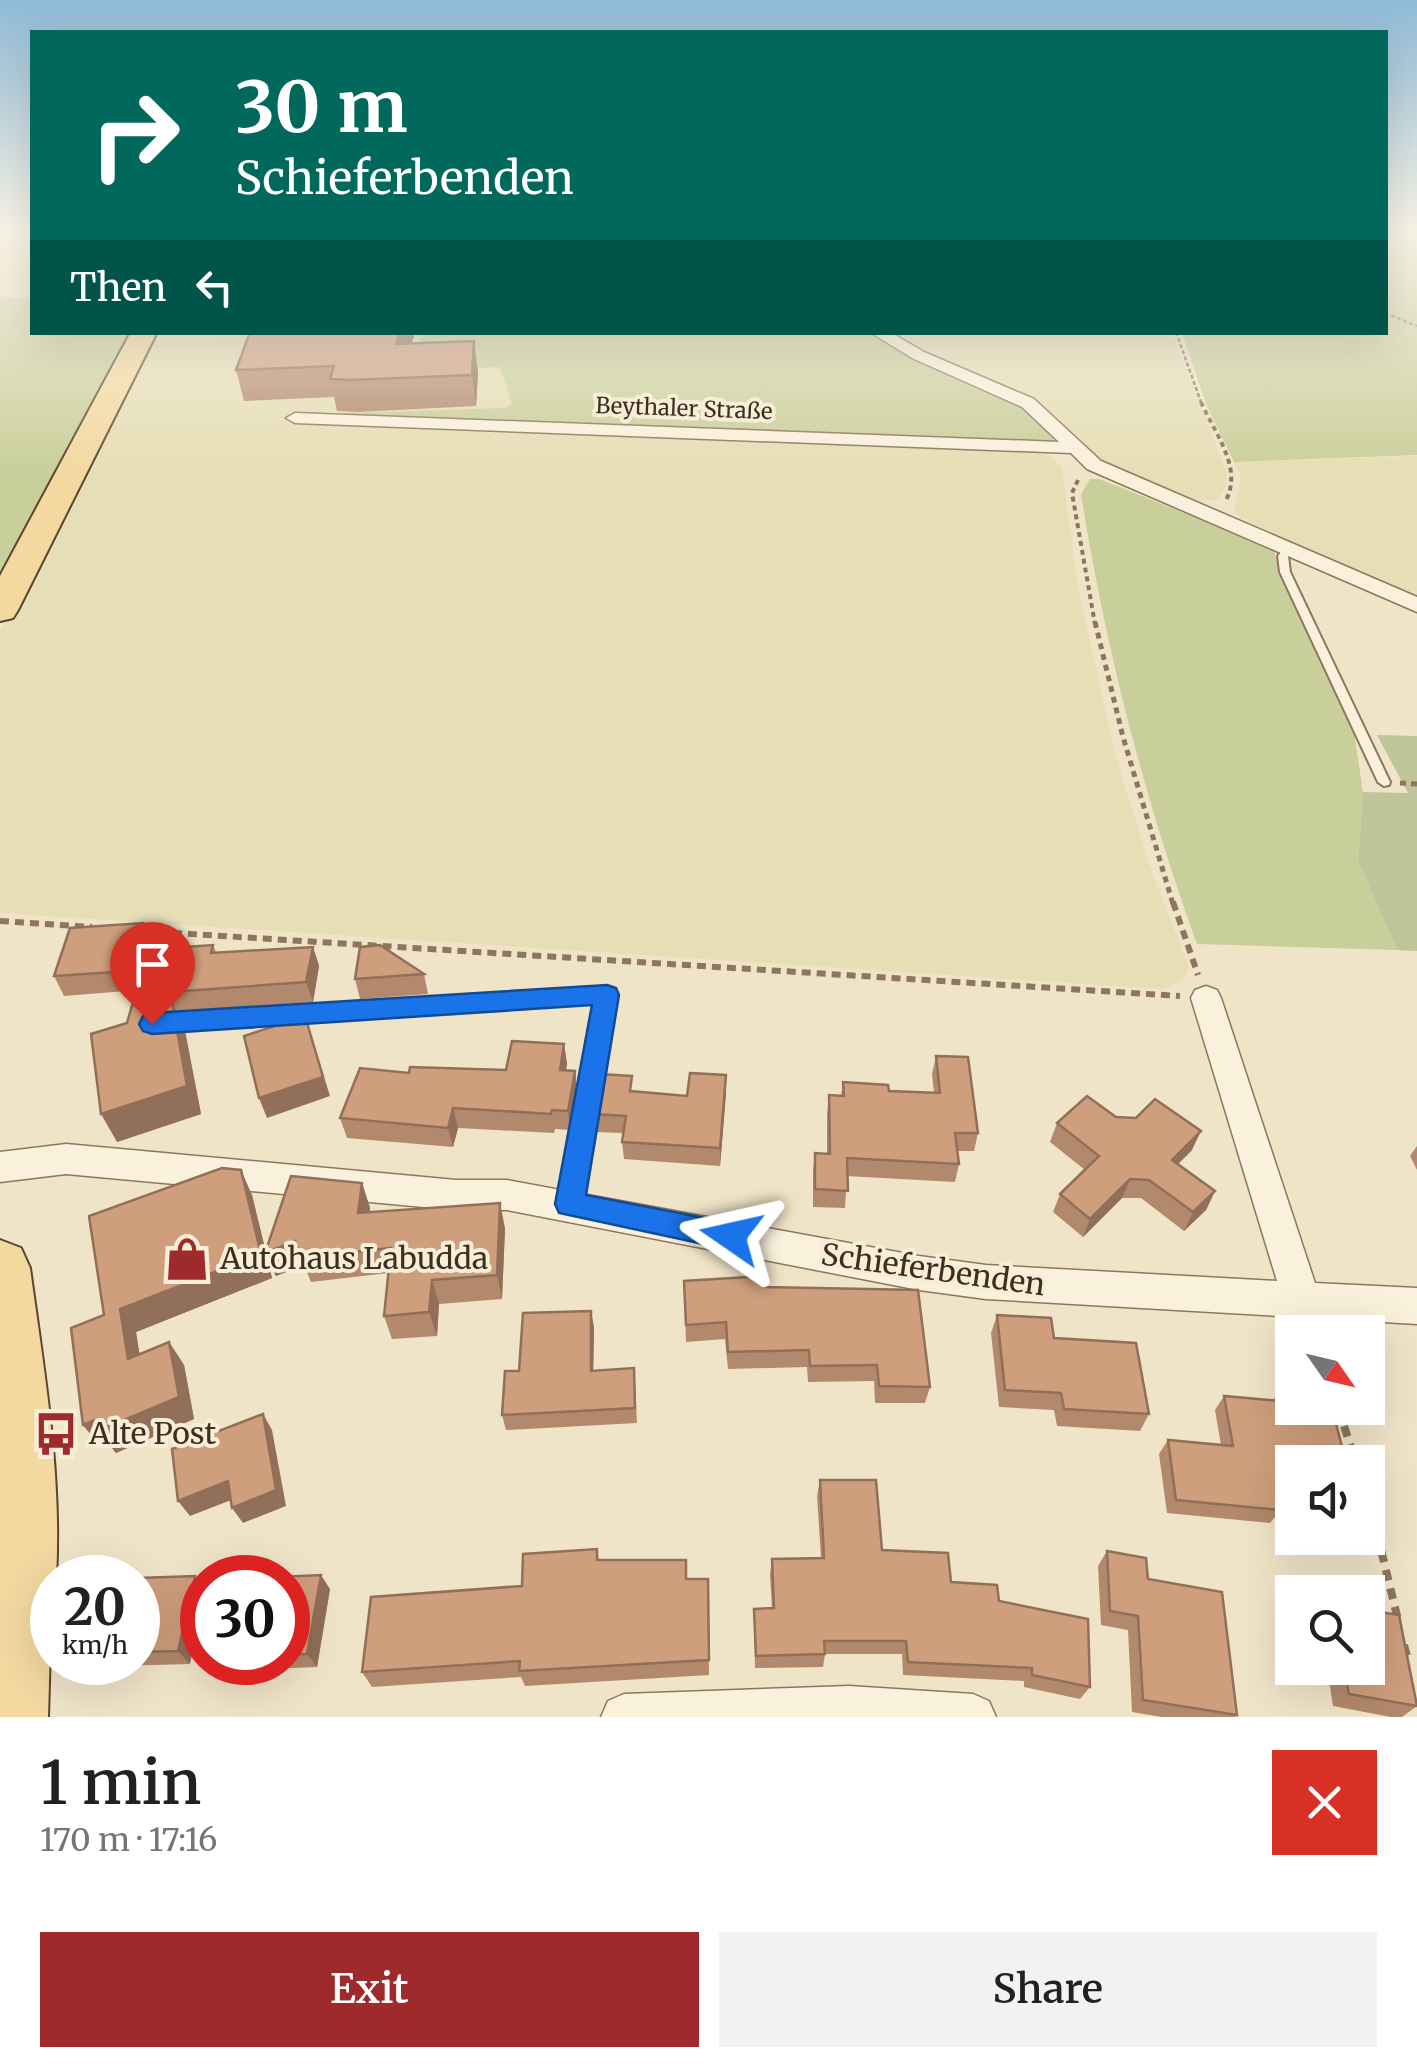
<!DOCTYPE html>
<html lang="en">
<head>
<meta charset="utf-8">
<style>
	:root { --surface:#fff; --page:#f2f2f2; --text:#202124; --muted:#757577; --accent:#9e2a2b }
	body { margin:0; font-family:Merriweather,serif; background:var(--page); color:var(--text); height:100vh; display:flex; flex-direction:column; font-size:38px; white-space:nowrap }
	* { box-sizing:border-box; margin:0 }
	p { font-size:32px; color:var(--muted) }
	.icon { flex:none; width:55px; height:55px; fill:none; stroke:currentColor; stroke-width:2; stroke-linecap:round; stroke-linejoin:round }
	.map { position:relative; height:1717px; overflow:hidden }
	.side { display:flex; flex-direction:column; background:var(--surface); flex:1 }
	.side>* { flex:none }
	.hud { position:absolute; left:30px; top:30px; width:1358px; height:305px; border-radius:0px; box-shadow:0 10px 40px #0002; background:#00695c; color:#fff; overflow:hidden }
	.needle { width:65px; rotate:124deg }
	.tools { position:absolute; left:1275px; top:1315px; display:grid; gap:20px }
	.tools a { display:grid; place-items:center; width:110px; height:110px; border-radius:0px; background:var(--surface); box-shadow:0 10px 40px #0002; font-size:50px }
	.speed { position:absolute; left:30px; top:1555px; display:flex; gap:20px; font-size:50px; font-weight:700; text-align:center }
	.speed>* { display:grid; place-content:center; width:130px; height:130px; border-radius:50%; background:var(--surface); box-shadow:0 10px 40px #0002; line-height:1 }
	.speed small { font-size:25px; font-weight:400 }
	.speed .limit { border:15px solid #d22; background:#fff; color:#111 }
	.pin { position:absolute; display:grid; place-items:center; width:85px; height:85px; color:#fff; margin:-102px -42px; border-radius:50% 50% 50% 0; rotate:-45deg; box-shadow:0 0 10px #0007 }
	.pin .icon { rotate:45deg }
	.me { position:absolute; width:110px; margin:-55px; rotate:281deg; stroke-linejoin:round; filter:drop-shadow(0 0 8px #0008) }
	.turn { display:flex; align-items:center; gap:35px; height:210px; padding:0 40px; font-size:45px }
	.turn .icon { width:130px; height:130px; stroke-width:2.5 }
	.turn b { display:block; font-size:70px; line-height:85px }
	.then { display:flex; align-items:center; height:95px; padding:0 40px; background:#0003; gap:20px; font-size:38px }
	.round { display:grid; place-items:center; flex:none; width:105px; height:105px; border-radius:0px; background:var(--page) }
	.overview { display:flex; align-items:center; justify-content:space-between; height:170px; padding:0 40px }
	h1 { font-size:60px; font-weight:600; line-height:75px }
	.primary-button { display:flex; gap:20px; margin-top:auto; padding:20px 40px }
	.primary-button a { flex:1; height:115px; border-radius:0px; background:var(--accent); color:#fff; font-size:40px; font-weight:600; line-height:115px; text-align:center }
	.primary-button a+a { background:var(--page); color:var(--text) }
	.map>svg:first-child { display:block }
	.farmland { fill:#e6deb5 }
	.green { fill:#c9cf9b }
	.cemetery { fill:#bfc49a }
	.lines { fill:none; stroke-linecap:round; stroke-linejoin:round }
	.lane-casing { stroke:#8d765c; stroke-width:4 }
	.street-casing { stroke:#8d765c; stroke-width:3 }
	.primary-casing { stroke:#5b4430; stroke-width:4 }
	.path-far4 { stroke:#8d765c; stroke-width:2.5; stroke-dasharray:4 2.5; stroke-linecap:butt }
	.path-far3 { stroke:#8d765c; stroke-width:4; stroke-dasharray:5 4; stroke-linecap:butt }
	.path-far2 { stroke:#8d765c; stroke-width:5; stroke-dasharray:6 5; stroke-linecap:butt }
	.path-far1 { stroke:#8d765c; stroke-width:6; stroke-dasharray:9 6; stroke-linecap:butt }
	.path { stroke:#8d765c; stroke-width:8; stroke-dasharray:11 8; stroke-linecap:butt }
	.lane { fill:#faf1dc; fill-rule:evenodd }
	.street { fill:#faf1dc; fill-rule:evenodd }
	.primary { fill:#f3d9a0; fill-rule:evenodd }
	.wall { fill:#b2896c }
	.shaded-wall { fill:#916f58 }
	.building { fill:#cf9f7d; stroke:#916f58; stroke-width:2.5 }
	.route { fill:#1a73e8; stroke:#114b97; stroke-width:2.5 }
	.labels { text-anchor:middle; stroke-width:8; stroke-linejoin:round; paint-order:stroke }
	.far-street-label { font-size:22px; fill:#3d2e20; stroke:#f7eed8 }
	.near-poi-label { font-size:30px; fill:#3d2e20; stroke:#f7eed8; text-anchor:start }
	.near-street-label { font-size:30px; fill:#3d2e20; stroke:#f7eed8 }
</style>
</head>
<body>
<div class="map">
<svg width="1417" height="1717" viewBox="0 0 1417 1717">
	<rect width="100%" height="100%" fill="#f0e4c8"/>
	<g class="farmland">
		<path d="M0,232H32V298L0,297Z"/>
		<path d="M352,333H421L414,371L500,367L1049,455L1062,467L1077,583L1115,753L1150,867L1189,967L1182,981L1162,989L0,913V632L146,340Z"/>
		<path d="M887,333H1172L1227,473L1226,486L1217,500L1192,501L1100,464L1034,401L923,353Z"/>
		<path d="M1417,456V597L1240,518L1234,511L1241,475L1234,462Z"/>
	</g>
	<g class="green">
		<path d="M1385,232H1417V455L1234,462L1206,404L1182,333L1385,332Z"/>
		<path d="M0,297L32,298V332L128,333L0,575Z"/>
		<path d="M868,332L910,357L1020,404L1053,435L1054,442L1040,444L341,418L342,413L505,408L512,404L500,367L414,372L421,333Z"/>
		<path d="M1090,479H1099L1268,546L1275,553L1278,571L1354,732L1363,792L1358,861L1397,950L1197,944C1144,798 1105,646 1081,494Z"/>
	</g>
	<path class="cemetery" d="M1377,735L1417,736V951L1397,950L1358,861L1363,792L1408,793Z"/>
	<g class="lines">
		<g class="lane-casing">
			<g id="lane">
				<path d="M1290,545L1295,548L1288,556L1290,572L1390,782L1389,785L1384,786L1378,782L1280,572L1278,556L1286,546Z"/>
				<path d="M607,989L612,991L615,995L578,1204L575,1210L569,1212L563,1210L560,1204L598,1001L163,1029L157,1027L155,1023L157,1019L163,1017Z"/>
			</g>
		</g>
		<g class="street-casing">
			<g id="street">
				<path d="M870,332H890L924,352L1034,399L1101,461L1417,597V612L1087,469L1071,453L295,423L286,418L295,413L1059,442L1022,407L912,358Z"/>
				<path d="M1206,986L1217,990L1221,998L1315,1283L1417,1288V1324L986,1299L919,1290L507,1210H456L66,1174L0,1182V1152L66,1144L456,1180H507L919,1256L986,1265L1277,1281L1191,998L1195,990Z"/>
				<path d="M849,1686L973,1694L989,1701L996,1717H601L608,1701L624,1694Z"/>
			</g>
		</g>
		<g class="primary-casing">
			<g id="primary">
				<path d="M131,332H157L18,610L13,618L0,621V576Z"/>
				<path d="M0,1240L21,1248L30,1268C44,1371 62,1473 56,1578H52L48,1717H0Z"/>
			</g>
		</g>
		<g class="path-far4">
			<path d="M1385,313L1417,326"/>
			<path d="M1176,332L1202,405"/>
		</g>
		<g class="path-far3">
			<path d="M1201,402C1215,434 1244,469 1225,502"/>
			<path d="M1078,480L1072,493L1095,624"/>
		</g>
		<g class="path-far2">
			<path d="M1095,622L1123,737L1173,904"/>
			<path d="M1400,783L1417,784"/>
		</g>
		<g class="path-far1">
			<path d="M1173,902L1198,975"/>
			<path d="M0,921L92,927"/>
			<path d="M143,931L1180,996"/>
		</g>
		<g class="path">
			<path d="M1338,1408L1356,1462"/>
			<path d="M1368,1496L1398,1620"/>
			<path d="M1404,1645L1408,1660"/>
		</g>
		<use href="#lane" class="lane"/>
		<use href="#street" class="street"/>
		<use href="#primary" class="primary"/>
	</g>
	<g class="wall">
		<path d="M414,336L411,344L478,372L476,406L357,412L337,411L334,397L244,401L236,370Z"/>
		<path d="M143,923L152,942L139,990L64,996L54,976Z"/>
		<path d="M213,945L216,952L313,947L319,966L313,1002L176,1012L185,1031L201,1114L117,1142L147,1002L143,994Z"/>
		<path d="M424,974L428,994L360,999L355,979Z"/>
		<path d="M564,1044L567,1064L566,1071H575L577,1090L570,1130L555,1129L554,1133L458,1128L453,1147L347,1138L340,1118L506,1070Z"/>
		<path d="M936,1056L978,1133L974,1151H958L959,1164L955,1182L847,1176L845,1208L813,1207V1171L815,1153L827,1154V1114L829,1095L841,1096L843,1082L889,1091L934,1093L932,1074Z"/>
		<path d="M633,1092L687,1096L726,1093L720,1166L624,1159L622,1142L624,1133L595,1132L593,1114Z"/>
		<path d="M1116,1117L1192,1150L1178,1164L1215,1191L1206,1210L1184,1231L1141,1198H1122L1083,1237L1053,1212L1060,1194L1085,1170L1050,1142L1057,1123Z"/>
		<path d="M1417,1146V1170L1410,1156Z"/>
		<path d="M362,1183L370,1208V1212L505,1228L502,1299L439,1304L437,1336L392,1339L384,1316L388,1273L311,1282L304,1265L276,1276L267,1258L272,1278L136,1332L139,1354L169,1342L184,1365L194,1419L116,1453L109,1444L101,1447L83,1425L104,1315L252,1195L265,1250Z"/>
		<path d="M684,1281L765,1287L930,1387L925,1403H875L874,1381L808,1382L807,1367L728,1369L725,1339L686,1342Z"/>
		<path d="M997,1315L1054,1338L1149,1414L1140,1431L1057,1426L1054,1410L999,1407L991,1333Z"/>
		<path d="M594,1327L593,1371L635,1383L637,1423L506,1430L502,1415L519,1371Z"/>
		<path d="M1280,1391L1292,1462V1504L1279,1503L1281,1510L1270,1523L1167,1513L1159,1454L1168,1440L1221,1445L1215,1410L1224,1396L1273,1400Z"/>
		<path d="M820,1480L882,1550L951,1582L999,1601L1090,1687L1080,1699L1024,1687V1681L903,1675L902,1654H825L823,1667L755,1668L754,1609L772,1608L770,1574L772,1559L821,1558L817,1496Z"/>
		<path d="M597,1549L599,1560L687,1579H708L709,1675L525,1686L521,1677L372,1687L362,1672L522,1586Z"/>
		<path d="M1107,1551L1237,1715L1235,1717H1162L1132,1712L1128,1630L1101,1625L1098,1566Z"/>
		<path d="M138,1578L190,1664L115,1666L111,1662H138Z"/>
		<path d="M288,1578L330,1589L317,1667L238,1670L232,1662H288Z"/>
		<path d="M1327,1668H1368L1417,1706L1402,1717H1391L1333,1706Z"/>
	</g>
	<g class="shaded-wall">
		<path d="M400,332H413L414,336L401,375L396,344Z"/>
		<path d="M474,341L478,372L476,406L472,375Z"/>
		<path d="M143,923L152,942L139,990L130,971Z"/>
		<path d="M313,947L319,966L313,1002L306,982Z"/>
		<path d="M172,1002L185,1031L201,1114L117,1142L101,1114Z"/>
		<path d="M305,1016L330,1096L267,1118L259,1098Z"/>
		<path d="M564,1044L567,1064L562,1090L560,1070Z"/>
		<path d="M575,1071L577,1090L570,1130L568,1111Z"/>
		<path d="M726,1075V1093L720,1166V1148Z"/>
		<path d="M453,1108L458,1128L453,1147L448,1128Z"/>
		<path d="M1201,1131L1192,1150L1163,1179L1172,1160Z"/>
		<path d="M241,1170L252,1195L266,1252L295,1241L304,1265L276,1276L267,1258L272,1278L136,1332L144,1381L128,1359L120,1309Z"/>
		<path d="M1130,1179L1122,1198L1083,1237L1090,1219Z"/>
		<path d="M362,1183L370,1208L366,1237L358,1213Z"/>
		<path d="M1215,1191L1206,1210L1184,1231L1193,1212Z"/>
		<path d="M500,1203L505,1228L502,1299L497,1275Z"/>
		<path d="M432,1280L439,1304L437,1336L429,1312Z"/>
		<path d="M591,1311L594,1327L593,1386L591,1371Z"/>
		<path d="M169,1342L184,1365L194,1419L116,1453L109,1444L101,1447L83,1425L97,1419Z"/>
		<path d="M263,1414L272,1430L286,1506L243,1523L232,1508Z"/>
		<path d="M228,1481L239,1497L190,1516L178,1501Z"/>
		<path d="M321,1575L330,1589L317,1667L307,1654Z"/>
		<path d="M195,1576L202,1586V1608L190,1664L178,1651Z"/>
	</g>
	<g class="building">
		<path d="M250,332H400L396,344L474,341L472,375L351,380L330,379L334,366L236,370Z"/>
		<path d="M143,923L130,971L54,976L70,928Z"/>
		<path d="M213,945L211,953L313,947L306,982L143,994L156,949Z"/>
		<path d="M380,945L424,974L355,979L360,947Z"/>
		<path d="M133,1002H172L187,1086L101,1114L91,1034L127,1023Z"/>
		<path d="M305,1016L323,1077L259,1098L244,1036Z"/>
		<path d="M512,1041L564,1044L560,1070L575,1071L568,1111L552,1110L551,1114L453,1108L448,1128L340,1118L360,1068L409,1073L410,1067L506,1070Z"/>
		<path d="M936,1056L968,1057L978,1133H955L959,1164L847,1158L848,1191L815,1189V1153L830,1154L829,1095L844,1096L843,1082L888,1085L889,1091L940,1093Z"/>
		<path d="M690,1073L726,1075L720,1148L622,1142L626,1116L593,1114L600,1074L632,1076L630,1091L687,1096Z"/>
		<path d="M1087,1096L1116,1117L1136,1118L1155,1099L1201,1131L1172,1160L1215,1191L1193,1212L1149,1180L1130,1179L1090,1219L1060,1194L1099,1156L1057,1123Z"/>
		<path d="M222,1168L241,1170L261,1254L120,1309L128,1359L169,1342L179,1397L98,1431L97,1419L83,1425L71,1328L104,1315L89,1216Z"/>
		<path d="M291,1176L362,1183L358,1213L500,1203L497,1275L432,1280L429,1312L384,1316L391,1248L301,1258L295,1241L265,1253Z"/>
		<path d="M764,1276L765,1287L918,1290L930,1387L879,1386L877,1365L810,1366L809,1350L728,1352L726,1322L686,1325L684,1281Z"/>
		<path d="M591,1311V1371L634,1368L635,1408L502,1415L505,1371H519L523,1313Z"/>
		<path d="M997,1315L1051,1318L1054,1338L1136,1343L1149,1414L1064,1409L1061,1393L1005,1390Z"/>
		<path d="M1280,1391L1292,1392V1408H1332L1346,1462H1292V1490L1276,1488L1281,1510L1176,1500L1168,1440L1233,1446L1224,1396L1282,1401Z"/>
		<path d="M263,1414L276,1490L232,1508L228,1481L178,1501L172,1449Z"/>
		<path d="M820,1480H876L882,1550L948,1553L951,1582L997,1585L999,1601L1088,1619L1090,1687L1032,1675V1668L908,1662L906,1641H824L825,1654L756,1656L754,1609L774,1608L772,1559L824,1558Z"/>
		<path d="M597,1549V1560H686V1579H708L709,1660L519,1671L520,1661L362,1672L371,1597L522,1586L523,1554Z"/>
		<path d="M1107,1551L1146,1558L1148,1579L1222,1592L1237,1715L1143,1700L1138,1616L1110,1611Z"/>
		<path d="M321,1575L307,1654L288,1655V1578H252Z"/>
		<path d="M195,1576L178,1651L138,1652V1578Z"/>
		<path d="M1368,1610L1399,1615L1417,1706L1349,1694L1344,1668H1368Z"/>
	</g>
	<linearGradient id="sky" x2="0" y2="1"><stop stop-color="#8fbad6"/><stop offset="0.49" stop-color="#f8f3e6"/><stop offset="1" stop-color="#f8f3e6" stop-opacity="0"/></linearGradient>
	<rect width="1417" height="472" fill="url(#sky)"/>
	<path class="route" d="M607,985L616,988L619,995L586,1195L731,1223L741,1227L746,1236L741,1246L731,1250L559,1213L555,1204L592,1005L152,1034L143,1031L139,1024L143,1016L152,1013Z"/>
	<defs>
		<g id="shop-bare" transform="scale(3.45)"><path d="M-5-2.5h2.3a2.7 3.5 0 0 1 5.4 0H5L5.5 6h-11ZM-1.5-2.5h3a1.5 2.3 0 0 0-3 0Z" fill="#9e2a2b" stroke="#f7eed8" stroke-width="2.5" paint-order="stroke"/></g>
		<g id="bus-bare" transform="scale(3.45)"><path d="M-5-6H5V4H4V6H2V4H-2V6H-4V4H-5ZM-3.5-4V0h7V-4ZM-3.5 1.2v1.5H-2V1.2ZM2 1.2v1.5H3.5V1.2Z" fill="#9e2a2b" stroke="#f7eed8" stroke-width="2.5" paint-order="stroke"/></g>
	</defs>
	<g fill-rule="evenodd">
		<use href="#shop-bare" x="187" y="1259"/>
		<use href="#bus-bare" x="56" y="1434"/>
	</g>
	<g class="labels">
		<g class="far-street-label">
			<text transform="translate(684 408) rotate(2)" y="8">Beythaler Straße</text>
		</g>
		<g class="near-poi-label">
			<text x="220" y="1269">Autohaus Labudda</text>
			<text x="89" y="1444">Alte Post</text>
		</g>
		<g class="near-street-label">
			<text transform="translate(933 1270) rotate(8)" y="10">Schieferbenden</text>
		</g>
	</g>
</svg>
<div class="tools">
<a><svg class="needle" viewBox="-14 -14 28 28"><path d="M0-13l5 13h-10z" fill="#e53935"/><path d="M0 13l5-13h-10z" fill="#757577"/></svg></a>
<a><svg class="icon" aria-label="sound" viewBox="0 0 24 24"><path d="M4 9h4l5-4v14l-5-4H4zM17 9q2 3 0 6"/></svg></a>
<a><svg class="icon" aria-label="search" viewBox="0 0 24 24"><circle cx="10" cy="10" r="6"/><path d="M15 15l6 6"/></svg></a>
</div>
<div class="speed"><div>20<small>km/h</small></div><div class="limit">30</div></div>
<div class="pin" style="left:152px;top:1024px;background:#d93025"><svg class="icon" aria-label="arrive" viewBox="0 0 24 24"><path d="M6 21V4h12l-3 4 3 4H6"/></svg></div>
<svg class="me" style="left:731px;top:1236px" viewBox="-20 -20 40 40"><path d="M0-17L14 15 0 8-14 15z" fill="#1a73e8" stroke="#fff" stroke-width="4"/></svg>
<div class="hud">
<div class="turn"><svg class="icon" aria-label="right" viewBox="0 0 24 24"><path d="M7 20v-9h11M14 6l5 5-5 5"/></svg><div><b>30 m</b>Schieferbenden</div></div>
<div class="then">Then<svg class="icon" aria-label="left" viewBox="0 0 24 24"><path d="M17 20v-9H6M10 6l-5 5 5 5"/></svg></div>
</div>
</div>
<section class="side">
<div class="overview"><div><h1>1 min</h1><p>170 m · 17:16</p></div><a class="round" style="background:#d93025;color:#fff"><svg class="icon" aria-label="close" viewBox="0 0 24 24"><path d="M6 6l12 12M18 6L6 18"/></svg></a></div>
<div class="primary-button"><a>Exit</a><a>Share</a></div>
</section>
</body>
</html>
